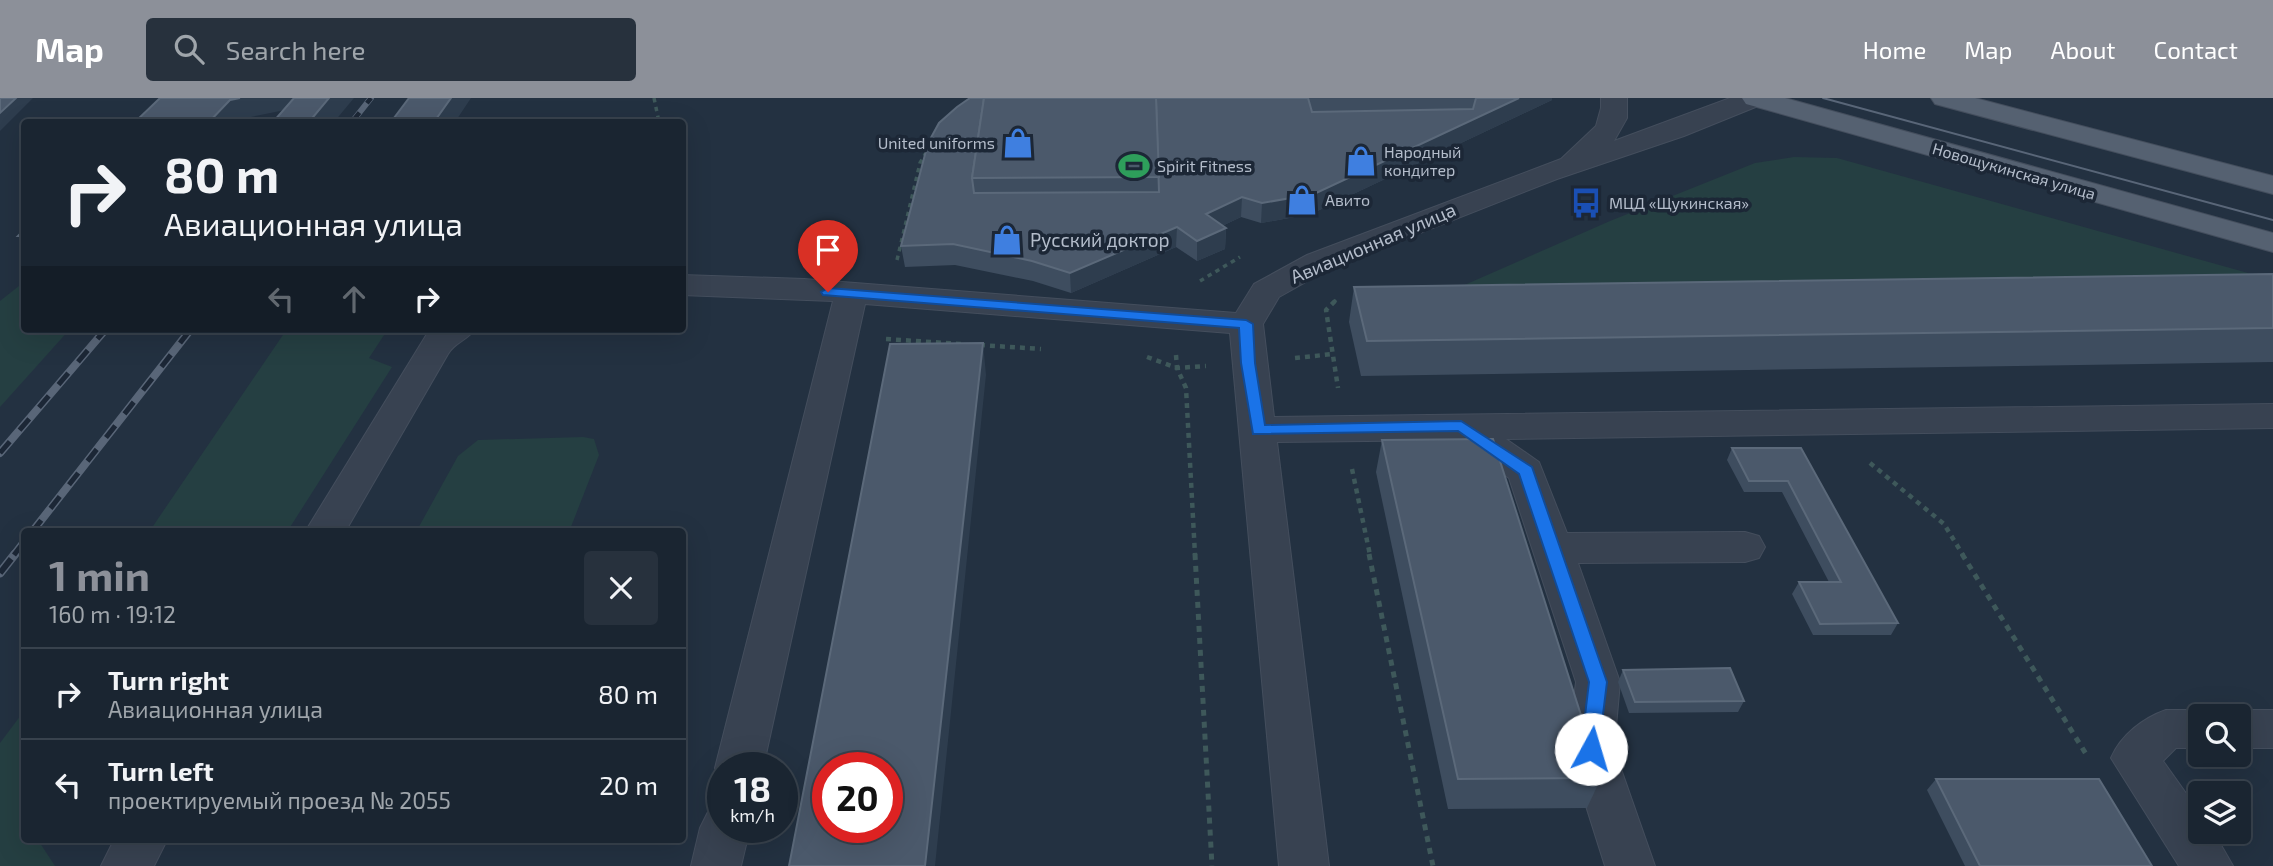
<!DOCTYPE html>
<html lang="en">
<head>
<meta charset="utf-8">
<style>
	:root { --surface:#1a2531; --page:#27313d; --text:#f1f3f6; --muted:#9fa5ab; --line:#38424d; --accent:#8c9099 }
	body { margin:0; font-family:"Exo 2",sans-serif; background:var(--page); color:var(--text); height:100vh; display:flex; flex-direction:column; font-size:26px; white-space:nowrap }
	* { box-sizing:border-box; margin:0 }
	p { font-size:23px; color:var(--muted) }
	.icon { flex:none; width:38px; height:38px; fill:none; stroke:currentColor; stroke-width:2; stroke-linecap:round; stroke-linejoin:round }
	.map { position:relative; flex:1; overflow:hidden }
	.drawer { position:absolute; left:21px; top:430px; width:665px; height:315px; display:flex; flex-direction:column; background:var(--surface); border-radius:7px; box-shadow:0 7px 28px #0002,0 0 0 2px var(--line) }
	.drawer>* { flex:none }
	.hud { position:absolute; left:21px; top:21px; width:665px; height:214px; border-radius:7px; box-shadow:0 7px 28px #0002,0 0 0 2px var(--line); background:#1a2531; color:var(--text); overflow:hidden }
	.fabs { position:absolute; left:2188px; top:606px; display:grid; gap:14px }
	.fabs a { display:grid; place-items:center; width:63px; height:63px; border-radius:7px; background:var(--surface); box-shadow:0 7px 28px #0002,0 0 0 2px var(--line); font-size:35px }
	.speed { position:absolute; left:707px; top:654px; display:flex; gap:14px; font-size:35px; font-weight:700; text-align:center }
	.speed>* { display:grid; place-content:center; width:91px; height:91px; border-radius:50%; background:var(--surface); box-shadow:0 7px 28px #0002,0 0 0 2px var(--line); line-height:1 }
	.speed small { font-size:18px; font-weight:400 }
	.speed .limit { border:10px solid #d22; background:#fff; color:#111 }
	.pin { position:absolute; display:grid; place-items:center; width:60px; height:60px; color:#fff; margin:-72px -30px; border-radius:50% 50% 50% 0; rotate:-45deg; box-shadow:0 0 7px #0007 }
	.pin .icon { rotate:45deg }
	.me { position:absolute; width:77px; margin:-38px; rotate:6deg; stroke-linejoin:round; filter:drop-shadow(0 0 5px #0008) }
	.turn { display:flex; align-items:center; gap:24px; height:147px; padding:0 28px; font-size:32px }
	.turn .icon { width:91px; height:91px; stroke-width:2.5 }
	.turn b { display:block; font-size:49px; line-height:60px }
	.lanes { display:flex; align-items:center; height:66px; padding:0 28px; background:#0003; justify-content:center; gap:35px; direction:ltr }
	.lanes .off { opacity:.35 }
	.round { display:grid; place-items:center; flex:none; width:74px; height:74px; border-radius:7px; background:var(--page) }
	.summary { display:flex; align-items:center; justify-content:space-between; height:119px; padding:0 28px }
	h1 { font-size:42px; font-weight:700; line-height:52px; color:var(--accent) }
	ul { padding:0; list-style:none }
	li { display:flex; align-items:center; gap:21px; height:91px; padding:0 28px; border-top:2px solid var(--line) }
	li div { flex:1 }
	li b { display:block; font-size:26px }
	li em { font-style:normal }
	header { display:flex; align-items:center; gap:42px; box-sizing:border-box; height:98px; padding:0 35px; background:var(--accent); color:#fff }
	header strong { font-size:33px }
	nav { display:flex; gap:38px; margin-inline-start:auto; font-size:24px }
	.search { width:490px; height:63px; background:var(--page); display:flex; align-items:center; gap:18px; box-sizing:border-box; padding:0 24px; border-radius:7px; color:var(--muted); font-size:26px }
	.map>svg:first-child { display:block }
	.green { fill:#253f42 }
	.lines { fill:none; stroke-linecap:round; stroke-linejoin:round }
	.minor-casing { stroke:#444e5d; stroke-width:2 }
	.major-casing { stroke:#444e5d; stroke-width:2 }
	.path-far2 { stroke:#3e585a; stroke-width:3.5; stroke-dasharray:4.5 4.5; stroke-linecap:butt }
	.path-far1 { stroke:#3e585a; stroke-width:4.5; stroke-dasharray:5 5; stroke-linecap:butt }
	.path { stroke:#3e585a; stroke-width:5; stroke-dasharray:6 6; stroke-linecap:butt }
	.minor { fill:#384251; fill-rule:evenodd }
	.major { fill:#556171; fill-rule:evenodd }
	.tram { stroke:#596678; stroke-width:2 }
	.rail-far2-casing { stroke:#596678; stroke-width:6 }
	.rail-far1-casing { stroke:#596678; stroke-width:8 }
	.rail-casing { stroke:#596678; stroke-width:9 }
	.rail-far2 { stroke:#1c2736; stroke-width:4.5; stroke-dasharray:12; stroke-linecap:butt }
	.rail-far1 { stroke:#1c2736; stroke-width:5; stroke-dasharray:15; stroke-linecap:butt }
	.rail { stroke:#1c2736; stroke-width:6; stroke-dasharray:18; stroke-linecap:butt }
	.wall { fill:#3e4d5f }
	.shaded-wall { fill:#2e3d4e }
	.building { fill:#4b596b; stroke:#5b697a; stroke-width:2; fill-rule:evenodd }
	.route { fill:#1a73e8; stroke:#114b97; stroke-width:2 }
	.labels { text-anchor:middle; stroke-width:7; stroke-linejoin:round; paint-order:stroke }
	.far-poi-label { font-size:16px; fill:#b4bdcb; stroke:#1c2736; text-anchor:start }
	.far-street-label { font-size:16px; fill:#b4bdcb; stroke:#1c2736 }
	.poi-label { font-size:19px; fill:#b4bdcb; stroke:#1c2736; text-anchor:start }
	.street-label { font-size:19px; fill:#b4bdcb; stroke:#1c2736 }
</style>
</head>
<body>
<header>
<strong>Map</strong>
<div class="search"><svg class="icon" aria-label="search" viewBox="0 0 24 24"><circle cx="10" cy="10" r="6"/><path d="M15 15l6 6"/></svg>Search here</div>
<nav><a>Home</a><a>Map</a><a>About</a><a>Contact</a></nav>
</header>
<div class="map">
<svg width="2273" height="768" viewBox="0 0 2273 768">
	<rect width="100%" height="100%" fill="#233141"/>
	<g class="green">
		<path d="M1794,59L1837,60L2273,182L1380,224L1610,123L1755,65Z"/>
		<path d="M24,184V231H70L0,309V203Z"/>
		<path d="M287,231H388L369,260L392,269L287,434H149Z"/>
		<path d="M583,339L594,341L599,357L569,434H416L458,358L478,342Z"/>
		<path d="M24,613V742H38L55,768H0V645Z"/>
	</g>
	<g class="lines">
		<g class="minor-casing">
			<g id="minor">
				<path d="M1601,0H1627V20L1614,43L1730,0H1767L1763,6L1684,38L1557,81L1329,171L1279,199L1263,226L1274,319L2273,306V330L1506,341L1539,364L1567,435L1745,434L1759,438L1765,449L1759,460L1745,464L1578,465L1620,584L1614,651L1655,768H1605L1568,651L1576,584L1509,380L1455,342L1277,344L1329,768H1279L1230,235L865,206L763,670H723L722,685L715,670L833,203L682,197V177L804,181L1236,215L1254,186L1307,157L1561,61L1596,28L1601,10Z"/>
				<path d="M430,231H475C468,242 455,244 448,256L345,434H305Z"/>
				<path d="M2166,612H2200L2217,618H2200V650H2176L2163,663L2200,715V733H2213L2233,768H2179L2111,660C2121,637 2143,620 2166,612Z"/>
				<path d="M2238,612H2273V650H2238V618H2221Z"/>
				<path d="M723,709V730H750L741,768H691L700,730L708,714Z"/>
				<path d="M114,742H167L154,768H101Z"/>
			</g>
		</g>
		<g class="major-casing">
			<g id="major">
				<path d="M1742,0H1785L2273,135V154L1746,6Z"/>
				<path d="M1931,0H1975L2273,78V96L1935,6Z"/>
			</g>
		</g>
		<g class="path-far2">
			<path d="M654,0L659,24"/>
			<path d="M897,162L920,65L927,53"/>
			<path d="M1200,183L1240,159"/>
			<path d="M1333,205L1336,202"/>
		</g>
		<g class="path-far1">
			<path d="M1335,203L1326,212L1338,290"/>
			<path d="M886,241L961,246"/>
			<path d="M980,247L1041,251"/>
			<path d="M1176,257L1177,270L1186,290L1195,457"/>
			<path d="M1147,259L1177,270L1206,268"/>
			<path d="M1295,260L1333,256"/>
			<path d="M1870,365L1944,426L1963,457"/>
			<path d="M1352,371L1370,457"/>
		</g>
		<g class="path">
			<path d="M1195,456L1212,768"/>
			<path d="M1369,456L1433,768"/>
			<path d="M1962,456L2086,656"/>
		</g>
		<use href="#minor" class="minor"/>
		<use href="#major" class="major"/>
		<path class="tram" d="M1823,0L2273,122"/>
		<g class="rail-far2-casing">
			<path id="rail-far2" d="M352,24L371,0"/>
		</g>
		<g class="rail-far1-casing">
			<g id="rail-far1">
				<path d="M0,355L106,231"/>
				<path d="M32,434L191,231"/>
				<path d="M14,457L24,444"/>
			</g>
		</g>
		<g class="rail-casing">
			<path id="rail" d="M0,475L15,456"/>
		</g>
		<use href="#rail-far2" class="rail-far2"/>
		<use href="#rail-far1" class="rail-far1"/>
		<use href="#rail" class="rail"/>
	</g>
	<g class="wall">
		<path d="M970,0H1552V2L1311,116L1261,125L1241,119L1222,128L1226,130L1225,151L1197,163L1176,149L1071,195L1033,183L955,167L905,169L901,148Z"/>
		<path d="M24,132V146L18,138Z"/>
		<path d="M2273,176V264L1361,278L1349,224L1354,189Z"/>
		<path d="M1382,342L1601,680L1587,710L1448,711L1376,374Z"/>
		<path d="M1732,350H1801L1898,525L1891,537H1813L1792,496L1799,484H1829L1782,394H1744L1727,362Z"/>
		<path d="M1623,572L1744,603L1738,614L1629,615L1618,584Z"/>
		<path d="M1936,681L2152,768H1965L1927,692Z"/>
	</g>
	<g class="shaded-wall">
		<path d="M16,0H33L0,33V15Z"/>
		<path d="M240,0H312L315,6L241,21L238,24H209L230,2Z"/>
		<path d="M329,0H354L334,24H309Z"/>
		<path d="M451,0H471L455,24H434Z"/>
		<path d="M1519,0H1552V2L1311,116L1261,125L1262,105Z"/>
		<path d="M1242,99L1241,119L1205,136L1206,116Z"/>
		<path d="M1177,129L1176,149L1071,195L1070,175Z"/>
		<path d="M1226,130L1225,151L1197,163V143Z"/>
		<path d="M983,245L986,277L935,768H925Z"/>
	</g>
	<g class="building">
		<path d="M0,0H16L0,15Z"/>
		<path d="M160,0H240L230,2L209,24H135Z"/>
		<path d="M294,0H329L309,24H273Z"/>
		<path d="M409,0H451L434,24H391Z"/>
		<path d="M970,0H984L972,80L974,95L1159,94L1156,0H1308L1312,14L1473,11L1476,0H1519L1314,96L1262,105L1242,99L1206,116L1226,130L1197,143L1177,129L1070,175L1032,163L953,146L901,148L928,45L939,25L957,9Z"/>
		<path d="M984,0H1156L1159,79L972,80Z"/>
		<path d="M24,132V138H18Z"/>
		<path d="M2273,176V230L1367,243L1354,189Z"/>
		<path d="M983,245L925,768H789L890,246ZM828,670H887V730H828Z"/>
		<path d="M1493,341L1601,680L1458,681L1382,342Z"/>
		<path d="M1732,350H1801L1898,525L1820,526L1799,484H1841L1788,383H1749Z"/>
		<path d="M1730,570L1744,603L1635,604L1623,572Z"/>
		<path d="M1936,681H2099L2152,768H1980Z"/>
	</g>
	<path class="route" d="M828,190L1246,222L1253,226L1255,265L1265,327L1461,323L1532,369L1607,584L1598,657L1591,659L1584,657L1581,651L1589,584L1519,376L1458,333L1253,336L1241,265L1239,230L823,197L821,194Z"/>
	<defs>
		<g id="shop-bare" transform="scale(2.415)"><path d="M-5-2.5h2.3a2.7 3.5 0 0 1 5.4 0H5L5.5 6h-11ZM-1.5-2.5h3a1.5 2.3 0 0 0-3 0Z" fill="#3f7fe0" stroke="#1c2736" stroke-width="2.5" paint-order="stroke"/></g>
		<g id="stadium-bare" transform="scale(2.415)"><path d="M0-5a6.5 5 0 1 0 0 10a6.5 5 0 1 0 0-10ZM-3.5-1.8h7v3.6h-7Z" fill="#2e9e5b" stroke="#1c2736" stroke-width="2.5" paint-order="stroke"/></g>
		<g id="bus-bare" transform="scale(2.415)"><path d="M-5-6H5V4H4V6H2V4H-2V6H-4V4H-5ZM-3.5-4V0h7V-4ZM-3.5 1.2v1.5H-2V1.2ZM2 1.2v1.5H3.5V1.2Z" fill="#1a4fb4" stroke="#1c2736" stroke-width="2.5" paint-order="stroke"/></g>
	</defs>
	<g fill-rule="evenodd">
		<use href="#shop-bare" x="1018" y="45"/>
		<use href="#shop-bare" x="1361" y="63"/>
		<use href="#stadium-bare" x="1134" y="68"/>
		<use href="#shop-bare" x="1302" y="102"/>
		<use href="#bus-bare" x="1586" y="105"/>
		<use href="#shop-bare" x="1007" y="142"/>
	</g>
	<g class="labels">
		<g class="far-poi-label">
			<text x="995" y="51" text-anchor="end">United uniforms</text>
			<text x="1384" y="60">Народный<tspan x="1384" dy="18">кондитер</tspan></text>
			<text x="1157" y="74">Spirit Fitness</text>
			<text x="1325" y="108">Авито</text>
			<text x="1609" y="111">МЦД «Щукинская»</text>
		</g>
		<g class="far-street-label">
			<text transform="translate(2014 73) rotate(16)" y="6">Новощукинская улица</text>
		</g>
		<g class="poi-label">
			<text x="1030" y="149">Русский доктор</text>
		</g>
		<g class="street-label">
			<text transform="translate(1373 145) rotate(-23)" y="7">Авиационная улица</text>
		</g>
	</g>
</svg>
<div class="fabs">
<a><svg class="icon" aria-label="search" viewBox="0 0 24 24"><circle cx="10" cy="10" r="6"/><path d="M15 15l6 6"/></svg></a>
<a><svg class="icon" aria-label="layers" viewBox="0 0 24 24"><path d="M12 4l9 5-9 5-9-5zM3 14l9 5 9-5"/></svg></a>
</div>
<div class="speed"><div>18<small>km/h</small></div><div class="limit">20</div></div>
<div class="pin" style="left:828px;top:194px;background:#d93025"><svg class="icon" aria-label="arrive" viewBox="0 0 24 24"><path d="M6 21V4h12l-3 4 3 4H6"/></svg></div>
<svg class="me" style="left:1591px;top:651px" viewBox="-20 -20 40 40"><circle r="19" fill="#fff"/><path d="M0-13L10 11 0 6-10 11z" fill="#1a73e8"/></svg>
<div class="hud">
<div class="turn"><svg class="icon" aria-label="right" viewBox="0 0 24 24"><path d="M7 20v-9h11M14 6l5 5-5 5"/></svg><div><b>80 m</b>Авиационная улица</div></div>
<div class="lanes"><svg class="icon off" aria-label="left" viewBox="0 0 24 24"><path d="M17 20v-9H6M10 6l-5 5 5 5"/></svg><svg class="icon off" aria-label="ahead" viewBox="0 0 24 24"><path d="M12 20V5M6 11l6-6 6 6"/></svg><svg class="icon" aria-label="right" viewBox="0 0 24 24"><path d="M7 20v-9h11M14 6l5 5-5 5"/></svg></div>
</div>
<section class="drawer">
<div class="summary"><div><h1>1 min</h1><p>160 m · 19:12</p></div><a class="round"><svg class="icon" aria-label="close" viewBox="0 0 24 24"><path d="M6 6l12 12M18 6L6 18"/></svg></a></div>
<ul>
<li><svg class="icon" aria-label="right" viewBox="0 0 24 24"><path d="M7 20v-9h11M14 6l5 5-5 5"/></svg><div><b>Turn right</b><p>Авиационная улица</p></div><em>80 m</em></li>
<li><svg class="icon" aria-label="left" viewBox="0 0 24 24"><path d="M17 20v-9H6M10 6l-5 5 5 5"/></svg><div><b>Turn left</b><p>проектируемый проезд № 2055</p></div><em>20 m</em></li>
</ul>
</section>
</div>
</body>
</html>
